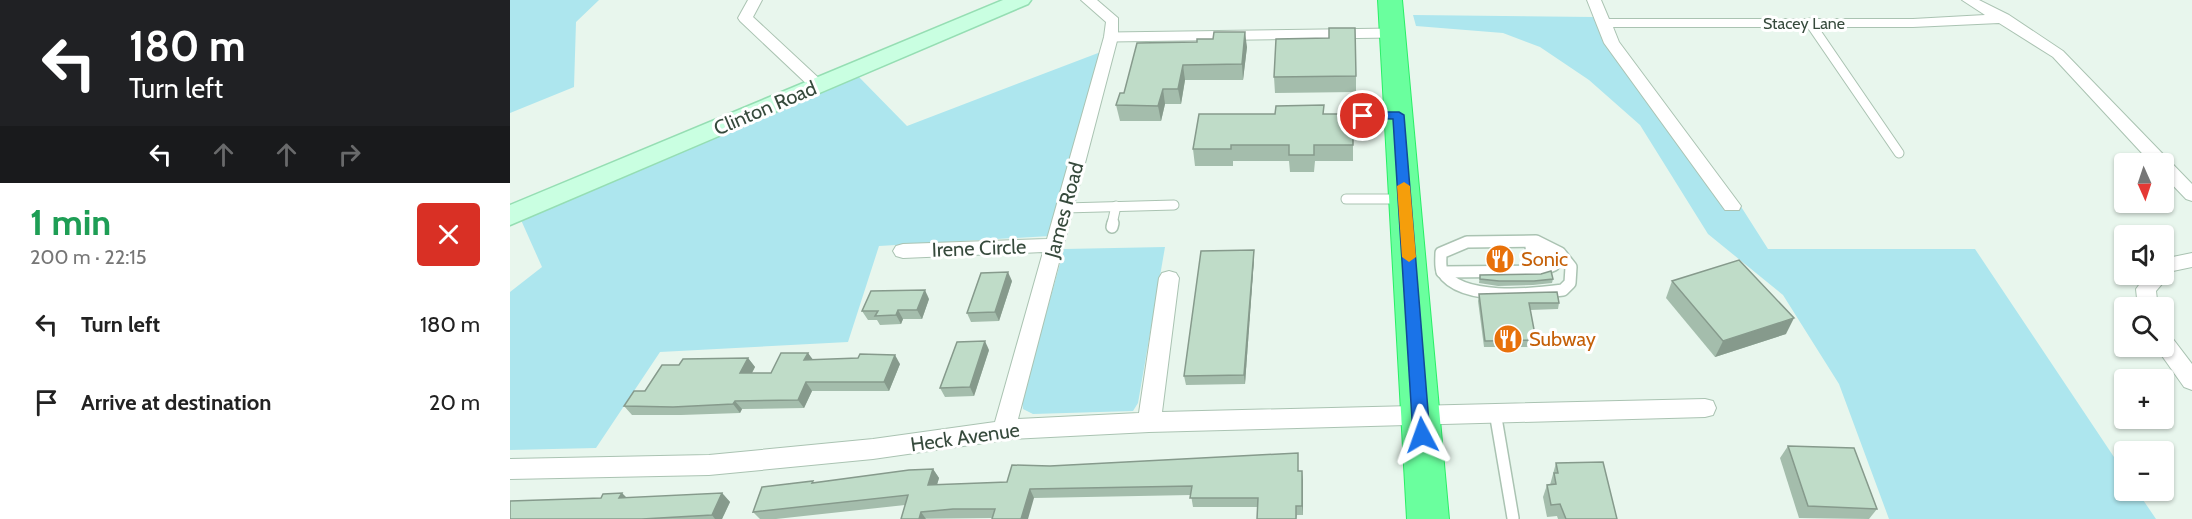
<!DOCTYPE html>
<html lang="en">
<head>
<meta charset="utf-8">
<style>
	:root { --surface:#fff; --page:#f6f6f6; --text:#222; --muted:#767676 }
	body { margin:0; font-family:Cabin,sans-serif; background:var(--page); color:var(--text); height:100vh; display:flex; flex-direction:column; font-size:22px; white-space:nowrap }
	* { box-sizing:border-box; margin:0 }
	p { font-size:20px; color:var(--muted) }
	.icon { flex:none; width:33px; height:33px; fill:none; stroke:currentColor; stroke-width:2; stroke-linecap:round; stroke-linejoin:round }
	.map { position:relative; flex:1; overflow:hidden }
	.panel { display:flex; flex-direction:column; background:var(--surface); width:510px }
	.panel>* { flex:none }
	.guide { background:#202124; color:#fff; overflow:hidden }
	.needle { width:39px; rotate:177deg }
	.buttons { position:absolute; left:1604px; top:153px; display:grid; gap:12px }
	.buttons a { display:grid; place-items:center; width:60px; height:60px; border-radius:6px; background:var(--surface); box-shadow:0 2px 4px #0004; font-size:30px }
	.pin { position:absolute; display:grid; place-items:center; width:51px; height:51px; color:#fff; margin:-26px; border:3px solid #fff; border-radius:50%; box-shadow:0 2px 6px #0007 }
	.me { position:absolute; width:66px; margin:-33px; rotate:356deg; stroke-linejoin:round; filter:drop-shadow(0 0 4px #0008) }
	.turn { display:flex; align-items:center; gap:21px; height:126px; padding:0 30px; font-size:27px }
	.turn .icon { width:78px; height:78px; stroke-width:2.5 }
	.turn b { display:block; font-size:42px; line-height:51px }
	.lanes { display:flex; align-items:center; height:57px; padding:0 30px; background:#0003; justify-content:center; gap:30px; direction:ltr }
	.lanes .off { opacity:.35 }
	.round { display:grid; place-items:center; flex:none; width:63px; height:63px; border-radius:6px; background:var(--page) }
	.overview { display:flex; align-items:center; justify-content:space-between; height:102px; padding:0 30px }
	h1 { font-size:36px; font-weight:700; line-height:45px; color:#1e9e55 }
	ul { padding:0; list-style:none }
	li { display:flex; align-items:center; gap:18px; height:78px; padding:0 30px }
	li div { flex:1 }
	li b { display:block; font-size:22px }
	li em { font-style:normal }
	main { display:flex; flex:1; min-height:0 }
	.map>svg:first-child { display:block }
	.green { fill:#ade6ee }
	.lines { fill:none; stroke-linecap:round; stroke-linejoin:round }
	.lane-far1-casing { stroke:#aac3b2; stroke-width:11 }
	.lane-casing { stroke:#aac3b2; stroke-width:14 }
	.street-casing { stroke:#aac3b2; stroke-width:2 }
	.secondary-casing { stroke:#95deb3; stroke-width:3 }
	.highway-casing { stroke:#2aee67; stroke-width:2 }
	.lane-far1 { stroke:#fff; stroke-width:9 }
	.lane { stroke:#fff; stroke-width:11 }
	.street { fill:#fff; fill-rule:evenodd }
	.secondary { fill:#c9ffe1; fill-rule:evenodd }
	.highway { fill:#6aff9e; fill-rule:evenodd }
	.wall { fill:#a4bdac }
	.shaded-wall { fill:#869a8c }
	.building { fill:#bfdcc8; stroke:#869a8c; stroke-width:1.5 }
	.route { fill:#1a73e8; stroke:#114b97; stroke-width:1.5 }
	.slow { fill:#f59e0b }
	.labels { text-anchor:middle; stroke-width:6; stroke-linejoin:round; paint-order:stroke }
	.far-street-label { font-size:16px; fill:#364a3c; stroke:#fff }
	.street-label { font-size:20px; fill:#364a3c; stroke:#fff }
	.food-label { font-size:20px; fill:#c56008; stroke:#fff; text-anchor:start }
</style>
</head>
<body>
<main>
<section class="panel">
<div class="guide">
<div class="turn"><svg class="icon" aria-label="left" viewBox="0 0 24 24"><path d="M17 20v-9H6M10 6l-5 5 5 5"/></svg><div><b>180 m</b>Turn left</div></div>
<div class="lanes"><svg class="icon" aria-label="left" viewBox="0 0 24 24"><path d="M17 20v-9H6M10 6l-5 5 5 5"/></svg><svg class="icon off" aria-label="ahead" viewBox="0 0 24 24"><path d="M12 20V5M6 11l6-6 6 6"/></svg><svg class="icon off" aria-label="ahead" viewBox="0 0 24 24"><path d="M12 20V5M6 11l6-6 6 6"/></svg><svg class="icon off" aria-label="right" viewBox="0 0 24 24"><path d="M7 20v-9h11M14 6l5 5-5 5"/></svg></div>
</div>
<div class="overview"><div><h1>1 min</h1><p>200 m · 22:15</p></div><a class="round" style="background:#d93025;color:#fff"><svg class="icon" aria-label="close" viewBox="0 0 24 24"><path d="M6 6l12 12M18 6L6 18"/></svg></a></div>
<ul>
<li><svg class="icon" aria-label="left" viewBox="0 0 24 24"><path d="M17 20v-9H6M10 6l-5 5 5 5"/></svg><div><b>Turn left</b></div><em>180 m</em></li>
<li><svg class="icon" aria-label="arrive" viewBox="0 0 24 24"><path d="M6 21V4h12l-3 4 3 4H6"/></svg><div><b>Arrive at destination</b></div><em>20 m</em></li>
</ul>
</section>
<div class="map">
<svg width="1682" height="519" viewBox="0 0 1682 519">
	<rect width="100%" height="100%" fill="#e8f6ed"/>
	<g class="green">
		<path d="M0,0H89L66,22L64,87L0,113Z"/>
		<path d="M903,15L1083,17L1218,205H1230L1258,249H1465L1614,472V490L1627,491L1646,519H1379L1329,384L1273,295L1198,234L1130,125L1079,80L1030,47L993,33L906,26Z"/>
		<path d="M596,50L540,236L369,246L338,342L150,352L86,448L0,450V292L32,267L11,220L347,75L397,126Z"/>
		<path d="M655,247L628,403L623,411L523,414L513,409L512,400L554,249Z"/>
	</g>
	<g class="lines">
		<g class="lane-far1-casing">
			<g id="lane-far1">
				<path d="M1300,23L1389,153"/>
				<path d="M601,37L882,33"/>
				<path d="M835,116L888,115"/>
				<path d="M836,199H891"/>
				<path d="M555,208L664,205"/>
				<path d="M602,224L606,206"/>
			</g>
		</g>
		<g class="lane-casing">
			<g id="lane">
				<path d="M602,227L603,223"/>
				<path d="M1026,241L1050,253L1061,267L1060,283L1053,290C1023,294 950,302 932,271C930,266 931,259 931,253L957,242Z"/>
				<path d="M932,272L1030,271L1044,265L1040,253L1021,247"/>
				<path d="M985,412L1003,518"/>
			</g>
		</g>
		<g class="street-casing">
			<g id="street">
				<path d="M238,0H252L243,17L313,82L315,85L313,88H301L230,21L228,18Z"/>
				<path d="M571,0H587L608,18V37L508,419L629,413L649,278L652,273L659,271L666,273L669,278L652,412L1195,399L1203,401L1206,408L1203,415L1195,417L639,432L502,439L363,459L199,475L0,479V459L199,455L363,439L485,422L533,252L393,258L386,256L383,251L386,246L393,244L537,239L594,37L596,22Z"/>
				<path d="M1077,0H1091L1099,19H1403L1475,15L1452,0H1469L1499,15L1553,51L1682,184V201L1676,199L1653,175V164H1642L1543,57L1489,23L1403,27H1103L1109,42L1231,206L1229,210H1215L1094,43Z"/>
				<path d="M1682,253V267L1663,271L1646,291L1648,308H1628L1626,289L1637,274H1653V259Z"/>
				<path d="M1653,333L1660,335L1682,364V390L1674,387L1645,346H1653Z"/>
			</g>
		</g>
		<g class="secondary-casing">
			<path id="secondary" d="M493,0H521L518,4L0,225V205Z"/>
		</g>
		<g class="highway-casing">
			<path id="highway" d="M868,0H892L939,519H897Z"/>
		</g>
		<use href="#lane-far1" class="lane-far1"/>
		<use href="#lane" class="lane"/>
		<use href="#street" class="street"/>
		<use href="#secondary" class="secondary"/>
		<use href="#highway" class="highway"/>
	</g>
	<g class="wall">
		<path d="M819,38L846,76V92L765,93L764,77Z"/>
		<path d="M687,42L737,47L733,80H675L671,104H655L651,121H610L606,105L614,93Z"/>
		<path d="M814,114H843V161H805L804,172H780L779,161H723V166H685L683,149Z"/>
		<path d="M744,250V259L735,384L676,385L674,376Z"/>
		<path d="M970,275L1043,279L1042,283L1023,285L988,286L969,283Z"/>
		<path d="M502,281L489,321L461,322L457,313Z"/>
		<path d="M1162,281L1276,334L1205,357L1156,298Z"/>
		<path d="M969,294L1049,303L1048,309L1020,310L1026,340L1024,347H974L968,301Z"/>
		<path d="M419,299L412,319H393L391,324L370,325L367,320H358L352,311Z"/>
		<path d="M479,350L464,396L435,397L430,388Z"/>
		<path d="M298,353L302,360L390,364L379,391H302L294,408L232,409L230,413L171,415H122L114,406L169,365L238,358L245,367L242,373H261Z"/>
		<path d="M1278,446L1367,509L1359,519L1289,518L1270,458Z"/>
		<path d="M788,453V471H792L793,515H787L786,519H747V507H683L681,495L524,498L482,518L391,519L395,505L266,519H250L243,512L423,469L429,478L427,485L497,482L540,466Z"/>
		<path d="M1046,463L1107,519H1048L1047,516L1037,517L1033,497L1037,485H1040Z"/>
		<path d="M212,493L220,502L212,519H0L117,498Z"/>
	</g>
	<g class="shaded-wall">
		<path d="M735,32L737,47L733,80L732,64Z"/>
		<path d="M673,65L675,80L671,104L668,89Z"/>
		<path d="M653,89L655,104L651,121L648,106Z"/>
		<path d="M744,250V259L735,384L734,375Z"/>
		<path d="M498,272L502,281L489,321L485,312Z"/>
		<path d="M415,290L419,299L412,319L407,310Z"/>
		<path d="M388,310L393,319L391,324L386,315Z"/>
		<path d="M1284,318L1276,334L1205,357L1213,341Z"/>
		<path d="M475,341L479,350L464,396L460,387Z"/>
		<path d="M298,353L304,361L294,360Z"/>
		<path d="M385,355L390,364L379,391L374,382Z"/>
		<path d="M238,358L245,367L237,382L230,373Z"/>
		<path d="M296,382L302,391L294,408L288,400Z"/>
		<path d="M225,401L232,409L230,413L223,404Z"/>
		<path d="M423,469L429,478L424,494L418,485Z"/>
		<path d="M792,471L793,480V515L792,506Z"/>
		<path d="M520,489L524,498L518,519H511Z"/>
		<path d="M112,493L121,502L109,498Z"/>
		<path d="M212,493L220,502L212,519H205L202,515Z"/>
		<path d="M411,512L416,519H409Z"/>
	</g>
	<g class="building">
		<path d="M819,28H845L846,76L764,77L766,39L819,38Z"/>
		<path d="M704,32H735L732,64L673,65L668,89H653L648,106L606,105L610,93H614L627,43L687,42V39H703Z"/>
		<path d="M814,105L813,114H843V145H804V155H779V145H721V149H683L689,114H765L766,106Z"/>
		<path d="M744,250L734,375L674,376L691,251Z"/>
		<path d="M1229,260L1284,318L1213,341L1162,281Z"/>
		<path d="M1041,271L1043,279L1024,281H989L970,279V275L1031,274Z"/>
		<path d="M498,272L485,312L457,313L471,273Z"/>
		<path d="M415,290L407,310H388L386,315L365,316L368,311H352L361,291Z"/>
		<path d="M1047,292L1049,303H1019L1026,340L975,341L969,294Z"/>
		<path d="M475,341L460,387L430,388L447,342Z"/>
		<path d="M271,353H298L294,360L348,358L350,354L385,355L374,382H296L288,400L225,401L223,404L163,407L114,406L124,391H135L152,365H169L173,359L238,358L230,373H261Z"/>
		<path d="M1278,446L1344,448L1367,509L1298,506Z"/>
		<path d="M788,453V471H792V506H786V519H747L748,498H680L682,486L520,489L511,519H482L485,509H443L411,512L409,519H391L398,495L243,512L252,487L303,481L302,483L399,470L423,469L418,485L497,482L502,465L540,466Z"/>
		<path d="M1093,462L1107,519H1056L1050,504L1041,505L1037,485L1046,484L1044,473H1048L1046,463Z"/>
		<path d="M112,493L109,498L212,493L202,515L132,519H0V501L91,498L93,494Z"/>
	</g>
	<path class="route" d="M853,112H889L894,115L920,435L917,439H906L903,435L883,119L848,118V113Z"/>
	<path class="slow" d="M894,182L900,186L906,257L899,262L892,257L887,186Z"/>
	<defs>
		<g id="restaurant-disc" transform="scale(1.5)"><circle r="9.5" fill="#e8710a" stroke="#fff"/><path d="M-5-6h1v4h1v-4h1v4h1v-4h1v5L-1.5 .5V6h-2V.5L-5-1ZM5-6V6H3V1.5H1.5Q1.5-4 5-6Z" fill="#fff"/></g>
	</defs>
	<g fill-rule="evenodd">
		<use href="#restaurant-disc" x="990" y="259"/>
		<use href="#restaurant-disc" x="998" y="339"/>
	</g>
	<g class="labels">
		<g class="far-street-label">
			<text x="1294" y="29">Stacey Lane</text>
		</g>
		<g class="street-label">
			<text transform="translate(255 108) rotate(-23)" y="7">Clinton Road</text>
			<text transform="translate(554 210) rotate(-75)" y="7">James Road</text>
			<text transform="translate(469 248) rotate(-2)" y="7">Irene Circle</text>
			<text transform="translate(455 437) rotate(-8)" y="7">Heck Avenue</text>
		</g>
		<g class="food-label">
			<text x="1011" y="266">Sonic</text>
			<text x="1019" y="346">Subway</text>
		</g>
	</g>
</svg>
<div class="buttons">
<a><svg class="needle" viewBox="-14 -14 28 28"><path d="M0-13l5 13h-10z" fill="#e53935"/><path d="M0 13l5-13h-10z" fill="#767676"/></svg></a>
<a><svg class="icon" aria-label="sound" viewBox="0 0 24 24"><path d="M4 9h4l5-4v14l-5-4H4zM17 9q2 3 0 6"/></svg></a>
<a><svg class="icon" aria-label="search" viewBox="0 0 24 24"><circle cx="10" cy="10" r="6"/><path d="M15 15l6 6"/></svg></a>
<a>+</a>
<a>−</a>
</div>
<div class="pin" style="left:853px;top:116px;background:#d93025"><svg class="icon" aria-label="arrive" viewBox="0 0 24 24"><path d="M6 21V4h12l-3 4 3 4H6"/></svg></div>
<svg class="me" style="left:912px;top:435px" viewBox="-20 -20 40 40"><path d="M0-17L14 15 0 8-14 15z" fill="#1a73e8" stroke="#fff" stroke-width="4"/></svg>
</div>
</main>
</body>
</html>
